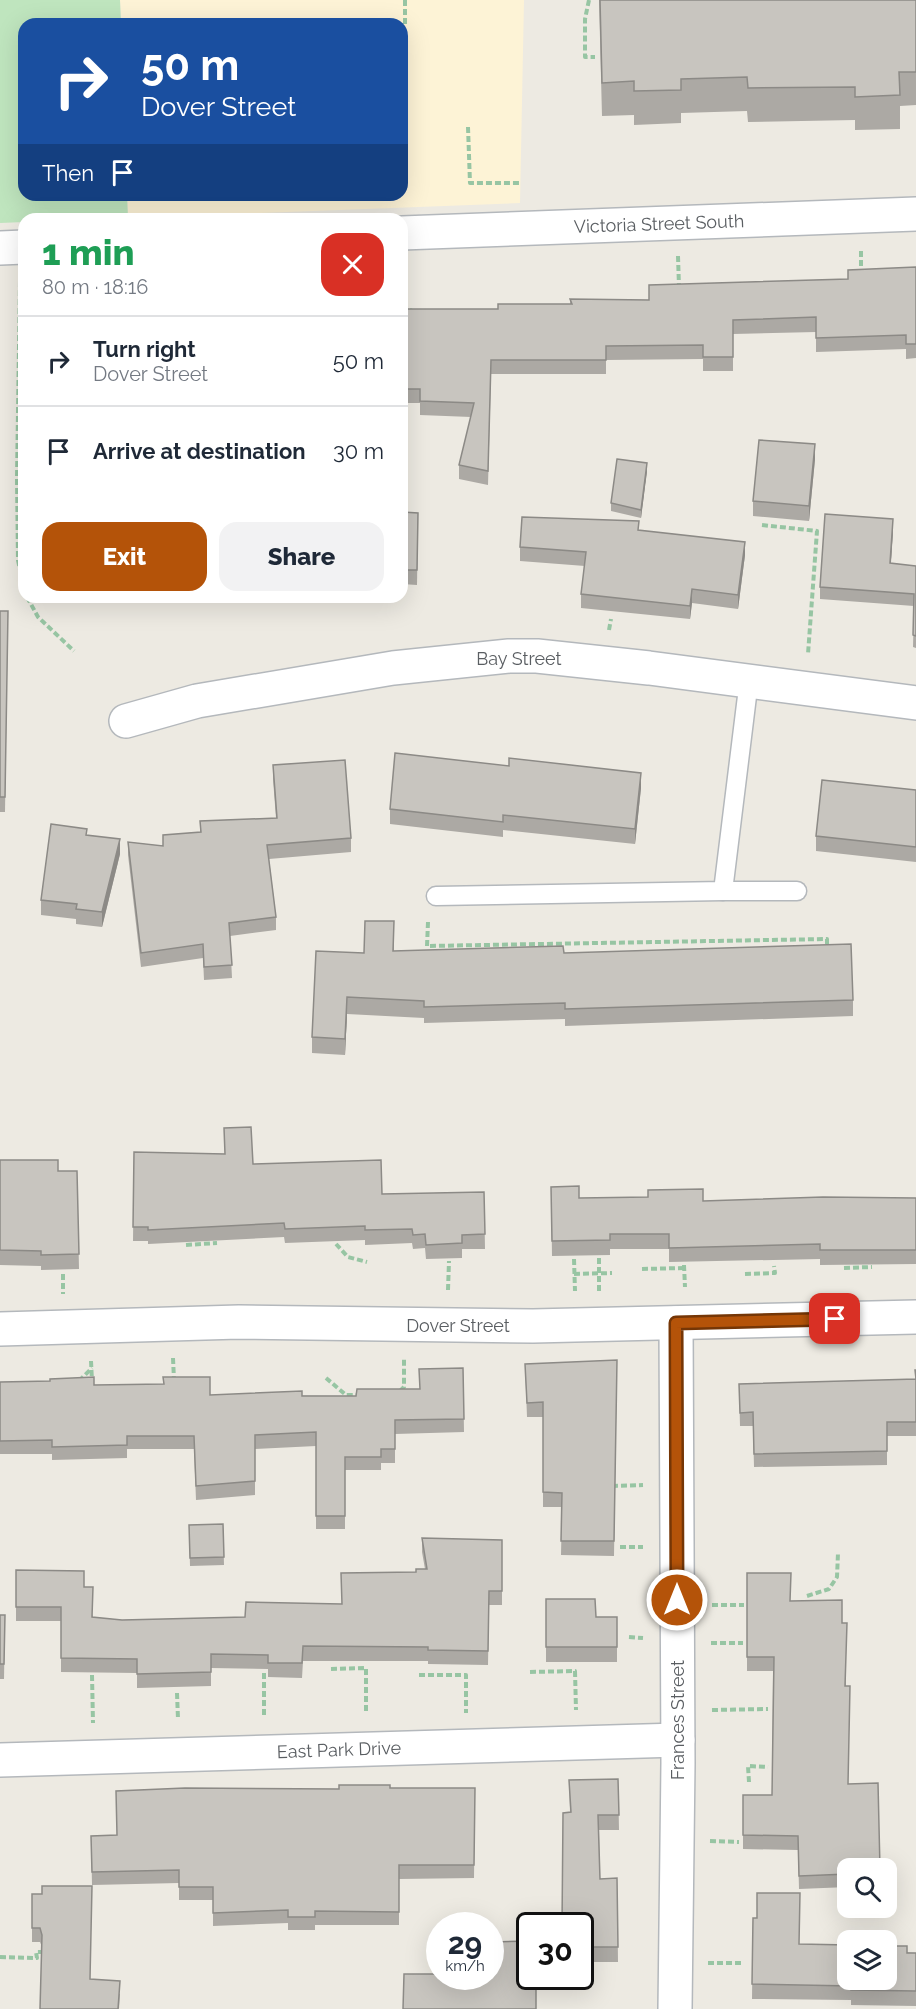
<!DOCTYPE html>
<html lang="en">
<head>
<meta charset="utf-8">
<style>
	:root { --surface:#fff; --page:#f2f2f3; --text:#1f2937; --muted:#747a83; --line:#e0e1e3; --accent:#b45309 }
	body { margin:0; font-family:Raleway,sans-serif; background:var(--page); color:var(--text); height:100vh; display:flex; flex-direction:column; font-size:22px; white-space:nowrap }
	* { box-sizing:border-box; margin:0 }
	p { font-size:20px; color:var(--muted) }
	.icon { flex:none; width:33px; height:33px; fill:none; stroke:currentColor; stroke-width:2; stroke-linecap:round; stroke-linejoin:round }
	.map { position:relative; flex:1; overflow:hidden }
	.details { position:absolute; left:18px; top:213px; width:390px; height:390px; display:flex; flex-direction:column; background:var(--surface); border-radius:18px; box-shadow:0 6px 24px #0002 }
	.details>* { flex:none }
	.top-card { position:absolute; left:18px; top:18px; width:390px; height:183px; border-radius:18px; box-shadow:0 6px 24px #0002; background:#1a4fa0; color:#fff; overflow:hidden }
	.tools { position:absolute; left:837px; top:1858px; display:grid; gap:12px }
	.tools a { display:grid; place-items:center; width:60px; height:60px; border-radius:12px; background:var(--surface); box-shadow:0 6px 24px #0002; font-size:30px }
	.speed { position:absolute; left:426px; top:1912px; display:flex; gap:12px; font-size:30px; font-weight:700; text-align:center }
	.speed>* { display:grid; place-content:center; width:78px; height:78px; border-radius:50%; background:var(--surface); box-shadow:0 6px 24px #0002; line-height:1 }
	.speed small { font-size:15px; font-weight:400 }
	.speed .limit { border:3px solid #111; border-radius:9px; background:#fff; color:#111 }
	.pin { position:absolute; display:grid; place-items:center; width:51px; height:51px; color:#fff; margin:-26px; border-radius:12px; box-shadow:0 3px 9px #0006 }
	.me { position:absolute; width:66px; margin:-33px; rotate:0deg; stroke-linejoin:round; filter:drop-shadow(0 0 4px #0008) }
	.turn { display:flex; align-items:center; gap:21px; height:126px; padding:0 24px; font-size:27px }
	.turn .icon { width:78px; height:78px; stroke-width:2.5 }
	.turn b { display:block; font-size:42px; line-height:51px }
	.then { display:flex; align-items:center; height:57px; padding:0 24px; background:#0003; gap:12px; font-size:22px }
	.round { display:grid; place-items:center; flex:none; width:63px; height:63px; border-radius:18px; background:var(--page) }
	.summary { display:flex; align-items:center; justify-content:space-between; height:102px; padding:0 24px }
	h1 { font-size:36px; font-weight:800; line-height:45px; color:#1e9e55 }
	.button { display:flex; gap:12px; margin-top:auto; padding:12px 24px }
	.button a { flex:1; height:69px; border-radius:18px; background:var(--accent); color:#fff; font-size:24px; font-weight:800; line-height:69px; text-align:center }
	.button a+a { background:var(--page); color:var(--text) }
	ul { padding:0; list-style:none }
	li { display:flex; align-items:center; gap:18px; height:90px; padding:0 24px; border-top:2px solid var(--line) }
	li div { flex:1 }
	li b { display:block; font-size:22px }
	li em { font-style:normal }
	.map>svg:first-child { display:block }
	.commercial { fill:#fdf3d6 }
	.green { fill:#bfe5be }
	.lines { fill:none; stroke-linecap:round; stroke-linejoin:round }
	.service-casing { stroke:#b4b8bc; stroke-width:21 }
	.minor-casing { stroke:#b4b8bc; stroke-width:36 }
	.path { stroke:#97c5a3; stroke-width:4; stroke-dasharray:6 3; stroke-linecap:butt }
	.service { stroke:#fff; stroke-width:18 }
	.minor { stroke:#fff; stroke-width:33 }
	.wall { fill:#aca9a4 }
	.shaded-wall { fill:#8c8a86 }
	.building { fill:#c8c5bf; stroke:#8c8a86; stroke-width:1.5 }
	.route-casing { stroke:#753606; stroke-width:15 }
	.route { stroke:#b45309; stroke-width:10 }
	.labels { text-anchor:middle; stroke-width:4.5; stroke-linejoin:round; paint-order:stroke }
	.street-label { font-size:18px; fill:#5a5e62; stroke:#fff }
</style>
</head>
<body>
<div class="map">
<svg width="916" height="2009" viewBox="0 0 916 2009">
	<rect width="100%" height="100%" fill="#edeae2"/>
	<path class="commercial" d="M120,0H524L520,203L128,218L127,195H402V24H121Z"/>
	<path class="green" d="M0,0H120L121,24H24V195H127L128,218L24,219V222L0,223Z"/>
	<g class="lines">
		<g class="service-casing">
			<g id="service">
				<path d="M723,891H797"/>
				<path d="M436,896L723,891L749,680"/>
			</g>
		</g>
		<g class="minor-casing">
			<g id="minor">
				<path d="M402,233L916,214"/>
				<path d="M0,248L24,247"/>
				<path d="M126,721L197,701L393,668L509,656H537L649,668L916,703"/>
				<path d="M0,1329L239,1322L533,1326L916,1317"/>
				<path d="M0,1760L678,1740"/>
				<path d="M675,2009L678,1763L676,1323"/>
			</g>
		</g>
		<g class="path">
			<path d="M405,0V27"/>
			<path d="M589,0L585,19V57H595"/>
			<path d="M468,127L470,183H520"/>
			<path d="M861,251V274"/>
			<path d="M678,256L679,287"/>
			<path d="M20,281L17,478L18,560L24,589"/>
			<path d="M402,305L412,311"/>
			<path d="M762,525L817,531L808,654"/>
			<path d="M27,597L38,617L74,651"/>
			<path d="M609,630L611,619"/>
			<path d="M428,922L427,946L827,939V948"/>
			<path d="M336,1244L348,1257L367,1262"/>
			<path d="M186,1245L217,1243"/>
			<path d="M599,1258V1291"/>
			<path d="M574,1259L575,1291"/>
			<path d="M684,1265L685,1287"/>
			<path d="M844,1268L872,1267"/>
			<path d="M642,1269L684,1268"/>
			<path d="M63,1274V1294"/>
			<path d="M574,1274L612,1273"/>
			<path d="M745,1274L775,1273L774,1266"/>
			<path d="M448,1290L449,1261"/>
			<path d="M173,1358L174,1380"/>
			<path d="M91,1361L92,1381"/>
			<path d="M326,1378L346,1395H359"/>
			<path d="M79,1381L92,1368"/>
			<path d="M400,1391L404,1387V1358"/>
			<path d="M612,1486L643,1485"/>
			<path d="M620,1547H643"/>
			<path d="M807,1596L829,1589L837,1577L838,1553"/>
			<path d="M712,1605H744"/>
			<path d="M629,1637L643,1638"/>
			<path d="M711,1643H743"/>
			<path d="M331,1669L366,1668V1714"/>
			<path d="M530,1672L575,1671L576,1710"/>
			<path d="M264,1673V1717"/>
			<path d="M92,1675L93,1723"/>
			<path d="M419,1675H466V1713"/>
			<path d="M177,1693L178,1719"/>
			<path d="M712,1710L768,1709"/>
			<path d="M749,1782L748,1766L768,1767"/>
			<path d="M710,1841L739,1842"/>
			<path d="M0,1957L37,1958L36,1952H47"/>
			<path d="M708,1963H744"/>
		</g>
		<use href="#service" class="service"/>
		<use href="#minor" class="minor"/>
	</g>
	<g class="wall">
		<path d="M599,0H916V105L900,106V129L855,130V120L748,122L747,111L681,113V123L634,125V115L602,116Z"/>
		<path d="M916,267V358L906,359V349L816,352V332L733,334V371H703V359L606,360V374H491L488,485L459,479V465L471,417L420,415V403H402V309H498L570,304V299L649,300L848,279Z"/>
		<path d="M815,459L809,521L753,516V501Z"/>
		<path d="M647,471L641,518L611,511V503Z"/>
		<path d="M402,512L418,513L417,585L402,584Z"/>
		<path d="M639,530L745,555L738,609L692,603L690,619L581,608V594L585,566L520,561V547Z"/>
		<path d="M893,531L891,563L916,566V648L913,647L914,606L820,599V587Z"/>
		<path d="M0,611H8L5,812H0Z"/>
		<path d="M273,765L351,838V852L269,859L276,917V930L230,936L232,978L204,980L203,958L141,967L128,855V842L163,846V835L200,832V821L276,818L273,779Z"/>
		<path d="M641,788L635,844L503,830V837L390,824V809Z"/>
		<path d="M916,790V862L816,851V836Z"/>
		<path d="M87,835L120,854L102,927L76,924V919L41,915V900Z"/>
		<path d="M394,937V951L564,953L853,1000V1016L565,1026V1019L424,1023V1018L347,1014L345,1055L312,1053V1037L364,953Z"/>
		<path d="M224,1128L253,1164L382,1194L484,1192L485,1249H462V1258L426,1259L425,1248L413,1249L412,1243L365,1245V1240L285,1243L284,1237L148,1244V1241H133L134,1152L225,1154Z"/>
		<path d="M0,1160L58,1171H77L79,1269L41,1270V1266L0,1265Z"/>
		<path d="M551,1187L579,1198L703,1201L916,1198V1264L820,1265V1259L669,1262V1249H610V1255L552,1256Z"/>
		<path d="M617,1360L614,1556L561,1555L562,1507H543V1417H527L525,1364Z"/>
		<path d="M463,1368L464,1432L395,1434V1463H381V1470H345V1529H316V1446L255,1449V1495L196,1500L194,1449H127V1458L52,1460V1454H0V1382L94,1385L210,1395L356,1396L419,1389Z"/>
		<path d="M916,1370V1436H887V1465L754,1467L753,1426H740L739,1384L915,1379Z"/>
		<path d="M223,1524L224,1565L190,1566L189,1525Z"/>
		<path d="M422,1538L502,1540V1605H489L488,1665L428,1664V1661H303L302,1678L268,1677V1669L211,1668V1686L137,1688V1673L61,1672V1621H16V1570L84,1587L93,1617L122,1620L245,1617L341,1604L425,1569L422,1552Z"/>
		<path d="M747,1573L790,1601L842,1623L846,1686L848,1784V1887L799,1889L798,1850L743,1849V1795H772L773,1671H747Z"/>
		<path d="M546,1599L596,1617H617V1662H546Z"/>
		<path d="M0,1615H5L4,1679H0Z"/>
		<path d="M618,1779L619,1830H599L600,1879L617,1878L618,1962H580V1926L570,1812L569,1780Z"/>
		<path d="M390,1788H475L474,1878L399,1879V1925H315V1930H288V1923L213,1926V1900H179V1883L92,1885L91,1836L116,1835L339,1789Z"/>
		<path d="M32,1894L90,1979L120,1994L119,2009L42,1947L40,1942H32Z"/>
		<path d="M753,1918L799,1944L916,1953V2006L851,2005V2000L752,1999Z"/>
	</g>
	<g class="shaded-wall">
		<path d="M815,444V459L809,521V506Z"/>
		<path d="M647,463V471L641,518V510Z"/>
		<path d="M893,519V531L890,575V563Z"/>
		<path d="M745,542V555L738,609V595Z"/>
		<path d="M692,589V603L690,619V606Z"/>
		<path d="M641,773V788L635,844V829Z"/>
		<path d="M120,839V854L102,927V912Z"/>
		<path d="M347,997V1014L345,1055V1039Z"/>
	</g>
	<g class="building">
		<path d="M600,0H916V72H899L900,95L855,97V87L748,88L747,77L681,79V90L634,91V81L602,83Z"/>
		<path d="M916,267V344H906V335L816,338V317L733,320V357H703V345L606,346V360H491L488,471L459,465L474,403L420,401V389H402V309H498V304H572L570,299L649,300V285L848,279V270Z"/>
		<path d="M759,440L815,444L809,506L753,501Z"/>
		<path d="M617,459L647,463L641,510L611,503Z"/>
		<path d="M402,512L418,513L417,570H402Z"/>
		<path d="M825,514L893,519L890,563L916,566V636L913,635L914,594L820,587Z"/>
		<path d="M522,517L639,521L638,530L745,542L738,595L692,589L690,606L581,594L586,552L520,547Z"/>
		<path d="M0,611H8L5,797H0Z"/>
		<path d="M395,753L509,766V758L641,773L635,829L503,815V822L390,809Z"/>
		<path d="M345,760L351,838L267,845L276,917L229,923L232,965L204,967L203,944L141,953L128,842L163,846V835L201,832L200,821L277,818L273,765Z"/>
		<path d="M822,780L916,790V847L816,836Z"/>
		<path d="M51,824L87,829L86,835L120,839L102,912L76,909L77,904L41,900Z"/>
		<path d="M365,921H394L393,951L563,946L564,953L851,944L853,1000L565,1009V1003L424,1007V1001L347,997L345,1039L312,1037L316,951L364,953Z"/>
		<path d="M251,1127L253,1164L381,1160L382,1194L484,1192L485,1234L462,1235V1243L426,1245L425,1234L413,1235L412,1229L365,1230V1226L285,1229L284,1223L148,1230V1227H133L134,1152L225,1154L224,1128Z"/>
		<path d="M0,1160H58V1171H77L79,1254L41,1255V1251L0,1250Z"/>
		<path d="M579,1186V1198L648,1197V1190L703,1189V1201L823,1197L916,1198V1250H820V1244L669,1248V1234H610V1240L552,1241L551,1187Z"/>
		<path d="M617,1360L614,1541H561L562,1493L543,1492V1402L527,1403L525,1364Z"/>
		<path d="M463,1368L464,1419L395,1420V1449H381V1457H345V1516H316V1432L255,1435V1481L196,1486L194,1436H127V1445L52,1447V1440L0,1441V1382L50,1381V1379L94,1377V1385L164,1384L163,1377H210V1395L302,1391V1396H356L357,1389H420L419,1369Z"/>
		<path d="M915,1370H916V1422H887V1451L754,1454L753,1412L740,1413L739,1384L916,1379Z"/>
		<path d="M223,1524L224,1557L190,1558L189,1525Z"/>
		<path d="M422,1538L502,1540V1591H489L488,1651L428,1650V1647L303,1646L302,1663H268V1655L211,1654V1672L137,1674V1659L61,1658V1607H16V1570L84,1571V1587H93L92,1617L122,1620L245,1617L246,1602L342,1604L341,1573L416,1572V1569H427Z"/>
		<path d="M747,1573H791L790,1601L842,1600V1623H847L845,1686H850L848,1784L878,1783L880,1869H848V1874L799,1876L798,1836L743,1835V1795H772L774,1657H747Z"/>
		<path d="M546,1599H595L596,1617H617V1647H546Z"/>
		<path d="M0,1615H5L4,1664H0Z"/>
		<path d="M618,1779L619,1815H598L600,1879L617,1878L618,1947H580V1926H562L563,1813L571,1812L569,1780Z"/>
		<path d="M339,1785H390V1788H475L474,1865H399V1912L315,1911V1917H288V1910L213,1913V1887H179V1870L92,1872L91,1836L117,1835L116,1791L185,1788L339,1789Z"/>
		<path d="M42,1886H92L90,1979L120,1981L118,2009H40L42,1935L40,1928H32V1894H42Z"/>
		<path d="M757,1893H800L799,1944L848,1945V1980H886V1946H907V1953H916V1991L851,1990V1986L752,1984L753,1918H757Z"/>
		<path d="M530,1941V1977H536V2009H403L404,1974H440V1977H490V1942Z"/>
	</g>
	<g class="lines">
		<g class="route-casing">
			<path id="route" d="M677,1600L676,1323L835,1319"/>
		</g>
		<use href="#route" class="route"/>
	</g>
	<g class="labels">
		<g class="street-label">
			<text transform="translate(659 224) rotate(-2)" y="6">Victoria Street South</text>
			<text x="519" y="665">Bay Street</text>
			<text x="458" y="1332">Dover Street</text>
			<text transform="translate(678 1720) rotate(-90)" y="6">Frances Street</text>
			<text transform="translate(339 1750) rotate(-2)" y="6">East Park Drive</text>
		</g>
	</g>
</svg>
<div class="tools">
<a><svg class="icon" aria-label="search" viewBox="0 0 24 24"><circle cx="10" cy="10" r="6"/><path d="M15 15l6 6"/></svg></a>
<a><svg class="icon" aria-label="layers" viewBox="0 0 24 24"><path d="M12 4l9 5-9 5-9-5zM3 14l9 5 9-5"/></svg></a>
</div>
<div class="speed"><div>29<small>km/h</small></div><div class="limit">30</div></div>
<div class="pin" style="left:835px;top:1319px;background:#d93025"><svg class="icon" aria-label="arrive" viewBox="0 0 24 24"><path d="M6 21V4h12l-3 4 3 4H6"/></svg></div>
<svg class="me" style="left:677px;top:1600px" viewBox="-20 -20 40 40"><circle r="17" fill="#b45309" stroke="#fff" stroke-width="3"/><path d="M0-11L8 9 0 5-8 9z" fill="#fff"/></svg>
<div class="top-card">
<div class="turn"><svg class="icon" aria-label="right" viewBox="0 0 24 24"><path d="M7 20v-9h11M14 6l5 5-5 5"/></svg><div><b>50 m</b>Dover Street</div></div>
<div class="then">Then<svg class="icon" aria-label="arrive" viewBox="0 0 24 24"><path d="M6 21V4h12l-3 4 3 4H6"/></svg></div>
</div>
<section class="details">
<div class="summary"><div><h1>1 min</h1><p>80 m · 18:16</p></div><a class="round" style="background:#d93025;color:#fff"><svg class="icon" aria-label="close" viewBox="0 0 24 24"><path d="M6 6l12 12M18 6L6 18"/></svg></a></div>
<ul>
<li><svg class="icon" aria-label="right" viewBox="0 0 24 24"><path d="M7 20v-9h11M14 6l5 5-5 5"/></svg><div><b>Turn right</b><p>Dover Street</p></div><em>50 m</em></li>
<li><svg class="icon" aria-label="arrive" viewBox="0 0 24 24"><path d="M6 21V4h12l-3 4 3 4H6"/></svg><div><b>Arrive at destination</b></div><em>30 m</em></li>
</ul>
<div class="button"><a>Exit</a><a>Share</a></div>
</section>
</div>
</body>
</html>
